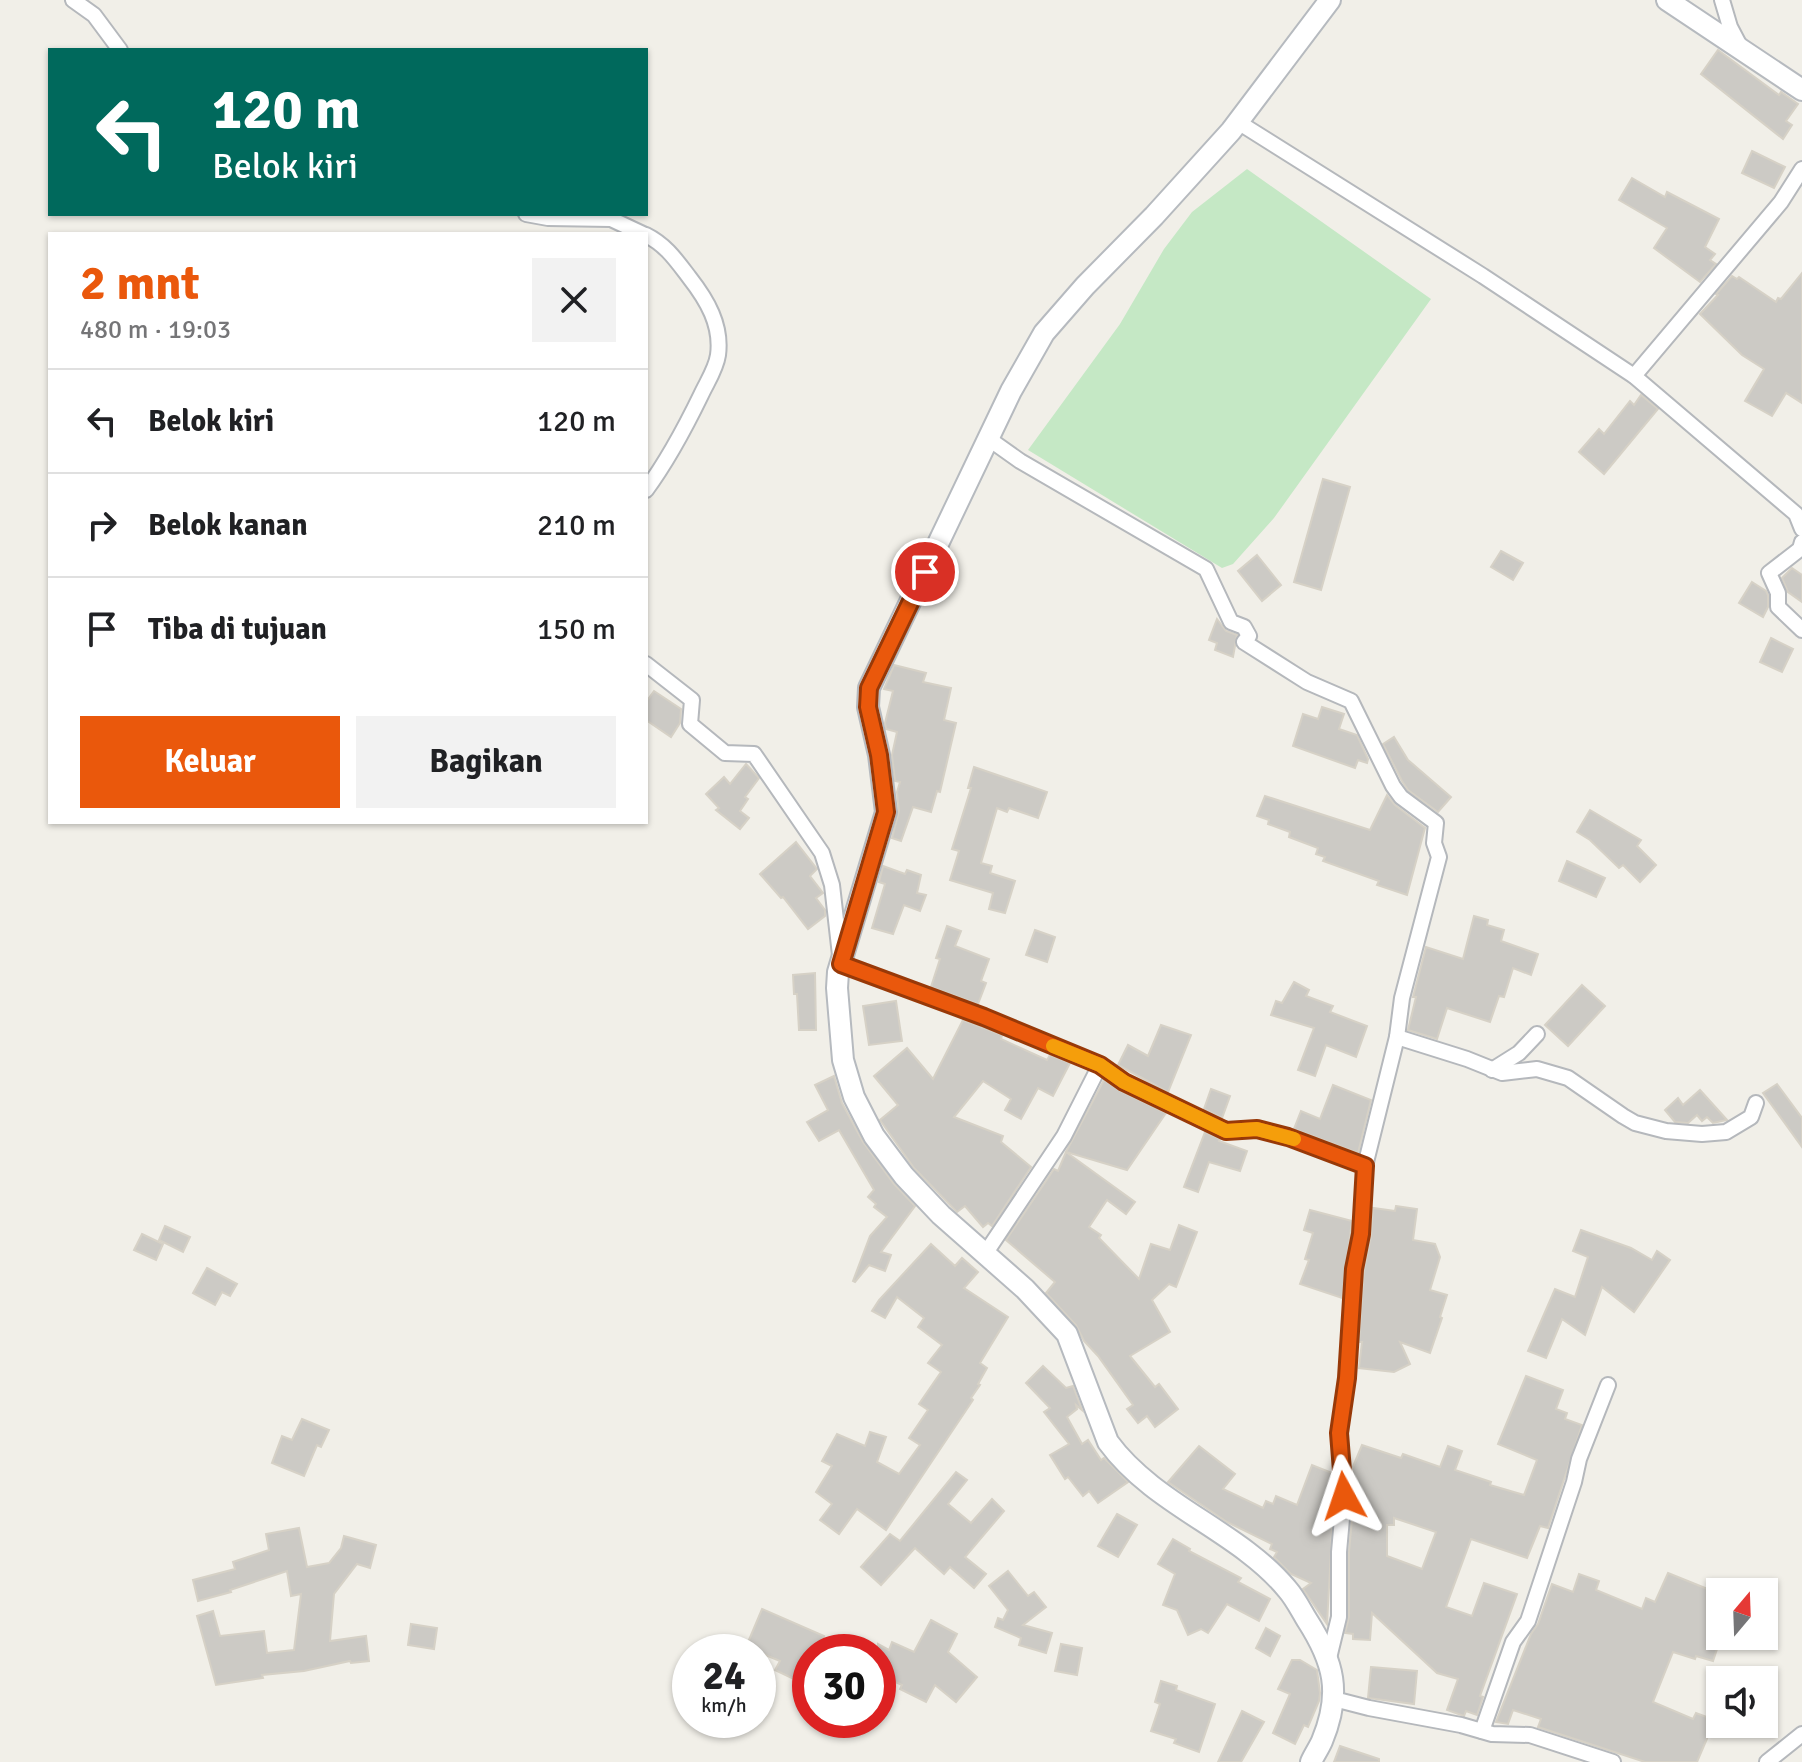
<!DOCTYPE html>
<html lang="id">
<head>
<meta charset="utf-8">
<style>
	:root { --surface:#fff; --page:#f2f2f2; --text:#202124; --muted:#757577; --line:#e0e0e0; --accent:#ea580c }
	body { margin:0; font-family:Signika,sans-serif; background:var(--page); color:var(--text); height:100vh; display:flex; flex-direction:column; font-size:30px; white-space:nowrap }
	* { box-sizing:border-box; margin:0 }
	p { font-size:26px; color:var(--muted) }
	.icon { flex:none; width:44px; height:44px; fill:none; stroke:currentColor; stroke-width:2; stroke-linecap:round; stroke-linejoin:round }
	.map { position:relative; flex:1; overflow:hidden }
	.drawer { position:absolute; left:48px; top:232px; width:600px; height:592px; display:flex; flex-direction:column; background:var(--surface); border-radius:0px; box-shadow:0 2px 6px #0004 }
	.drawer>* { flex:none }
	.top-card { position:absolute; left:48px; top:48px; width:600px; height:168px; border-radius:0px; box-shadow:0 2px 6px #0004; background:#00695c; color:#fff; overflow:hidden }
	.needle { width:52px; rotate:19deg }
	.buttons { position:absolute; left:1706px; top:1578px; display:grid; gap:16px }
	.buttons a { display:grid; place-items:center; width:72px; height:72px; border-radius:0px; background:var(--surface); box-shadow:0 2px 6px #0004; font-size:40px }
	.speed { position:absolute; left:672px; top:1634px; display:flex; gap:16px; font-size:40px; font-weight:700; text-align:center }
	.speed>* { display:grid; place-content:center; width:104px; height:104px; border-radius:50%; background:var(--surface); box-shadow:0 2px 6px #0004; line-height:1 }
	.speed small { font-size:20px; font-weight:400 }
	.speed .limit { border:12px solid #d22; background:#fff; color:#111 }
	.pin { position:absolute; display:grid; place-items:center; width:68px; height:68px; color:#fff; margin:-34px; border:4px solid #fff; border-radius:50%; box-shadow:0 2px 8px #0007 }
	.me { position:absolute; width:88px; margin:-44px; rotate:355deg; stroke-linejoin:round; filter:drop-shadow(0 0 6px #0008) }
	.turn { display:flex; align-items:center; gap:28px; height:168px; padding:0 32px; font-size:36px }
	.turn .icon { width:104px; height:104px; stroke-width:2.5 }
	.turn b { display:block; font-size:56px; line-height:68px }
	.round { display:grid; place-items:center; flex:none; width:84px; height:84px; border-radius:0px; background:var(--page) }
	.summary { display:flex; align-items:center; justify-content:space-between; height:136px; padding:0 32px }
	h1 { font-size:48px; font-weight:700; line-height:60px; color:var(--accent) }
	.button { display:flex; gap:16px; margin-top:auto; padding:16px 32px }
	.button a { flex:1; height:92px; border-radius:0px; background:var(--accent); color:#fff; font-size:32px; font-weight:700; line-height:92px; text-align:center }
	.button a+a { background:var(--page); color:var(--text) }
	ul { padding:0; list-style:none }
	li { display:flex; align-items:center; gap:24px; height:104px; padding:0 32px; border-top:2px solid var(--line) }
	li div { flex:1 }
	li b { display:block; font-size:30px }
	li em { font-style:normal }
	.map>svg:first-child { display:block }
	.green { fill:#c5e8c5 }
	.building { fill:#cccac5; stroke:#d6d1c6; stroke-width:2; fill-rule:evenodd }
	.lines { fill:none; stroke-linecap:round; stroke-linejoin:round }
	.street-casing { stroke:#b5b8bc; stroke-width:18 }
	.secondary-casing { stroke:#b6babf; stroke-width:24 }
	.street { stroke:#fff; stroke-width:14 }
	.secondary { stroke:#fff; stroke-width:20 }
	.route-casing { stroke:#983908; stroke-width:20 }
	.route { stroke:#ea580c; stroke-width:14 }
	.slow { stroke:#f59e0b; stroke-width:14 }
</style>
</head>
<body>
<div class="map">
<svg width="1802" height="1762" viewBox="0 0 1802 1762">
	<rect width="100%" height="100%" fill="#f1efe8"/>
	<path class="green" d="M1247,169L1431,299L1274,518L1233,564L1222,568L1028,450L1120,324L1164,249L1192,212Z"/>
	<g class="building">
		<path d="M1718,50L1779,95L1781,92L1798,104L1786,121L1792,125L1783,139L1701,74Z"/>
		<path d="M1752,151L1785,167L1774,188L1742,173Z"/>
		<path d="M1632,178L1665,197L1667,192L1719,219L1705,247L1715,254L1710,260L1716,264L1700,282L1654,248L1667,228L1619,200Z"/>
		<path d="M1802,273V403L1786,393L1772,416L1745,401L1764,369L1742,355L1700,314L1718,295L1716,294L1732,276L1737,279L1739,277L1776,302L1778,298L1781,299Z"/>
		<path d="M1641,395L1658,409L1604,474L1579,452L1599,429L1604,434L1630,401L1634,405Z"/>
		<path d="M1323,479L1350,487L1321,590L1294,582Z"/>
		<path d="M1501,551L1523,563L1513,580L1491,567Z"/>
		<path d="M1257,555L1281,585L1262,601L1238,571Z"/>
		<path d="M1792,568L1802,575V602L1788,592L1782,578Z"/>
		<path d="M1752,582L1766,591L1768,595V607L1763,617L1739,603Z"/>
		<path d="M1217,619L1226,631L1237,635L1233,657L1215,650L1217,643L1209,640Z"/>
		<path d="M1771,638L1793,649L1782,672L1760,662Z"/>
		<path d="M894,665L926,673L923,682L951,688L944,720L956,723L940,792L937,791L931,812L913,807L901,841L892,838L899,811L897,792L900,782L895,781L892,755L897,732L886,729L885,723L893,691L884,689Z"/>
		<path d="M654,691L681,709L680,723L671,737L646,720V702Z"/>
		<path d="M1322,707L1344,714L1339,729L1357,735L1368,759L1367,763L1358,760L1355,768L1293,746L1303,714L1318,719Z"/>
		<path d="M1394,737L1408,760L1451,797L1438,812L1408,790L1402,781L1383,744Z"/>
		<path d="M746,764L759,778L745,797L748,799L740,811L749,818L740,829L716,810L719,808L706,794L724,777L730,784Z"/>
		<path d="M974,767L1047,792L1038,818L1009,808L1007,812L997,808L981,863L992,866L990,873L1015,881L1005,913L989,909L993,893L950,880L959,851L952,849L971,788H968Z"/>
		<path d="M1387,795L1395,805L1425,828L1407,895L1377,885L1379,881L1323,861L1325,857L1316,854L1318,848L1289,837L1290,832L1268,824L1269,820L1257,816L1265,796L1370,830Z"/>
		<path d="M1590,810L1641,840L1637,846L1656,865L1640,882L1623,865L1619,868L1590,840L1577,832Z"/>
		<path d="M796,842L817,869L810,876L823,893L816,898L825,910V916L808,929L783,897L781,898L760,874Z"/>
		<path d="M1567,861L1605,878L1596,897L1559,881Z"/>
		<path d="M883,866L905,874L907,870L921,875L917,893L926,895L920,911L904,905L893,934L872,928L885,884L879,882Z"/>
		<path d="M1474,916L1488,920L1487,925L1504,930L1501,941L1538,954L1531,975L1513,968L1504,997L1499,996L1490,1022L1447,1008L1437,1039L1408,1030L1416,997H1413L1426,947L1463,959Z"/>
		<path d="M947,926L961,931L955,946L989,959L981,981L986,983L978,1004L931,987L940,959L936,958Z"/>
		<path d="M1035,930L1055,937L1047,962L1026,955Z"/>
		<path d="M815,973L816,1030H799L797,994H794L793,975Z"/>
		<path d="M1294,982L1309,990L1306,996L1333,1006L1330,1012L1367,1026L1356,1057L1326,1045L1315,1076L1298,1070L1314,1028L1271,1015L1276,1001L1282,1003Z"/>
		<path d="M1582,985L1605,1006L1568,1046L1545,1025Z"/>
		<path d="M896,1001L902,1041L869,1045L863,1006Z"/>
		<path d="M963,1020L1002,1035L1001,1039L1047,1060L1050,1055L1070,1063L1053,1096L1038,1088L1021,1119L1005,1110L1011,1099L983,1081L954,1117L1003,1136L1001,1142L1031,1167L992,1226L988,1223L983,1227L965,1206L957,1212L914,1168L880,1120L898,1105L874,1076L907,1048L933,1079Z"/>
		<path d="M1161,1025L1191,1035L1168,1092L1118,1065L1128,1045L1148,1056Z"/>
		<path d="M834,1076L842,1103L863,1142L894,1184L915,1206L881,1252L891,1255L885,1271L869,1265L855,1282L853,1281L870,1236L887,1217L874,1207L876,1204L868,1197L874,1190L839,1130L819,1141L807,1122L828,1110L815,1085Z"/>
		<path d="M1104,1080L1120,1091L1166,1113L1127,1170L1066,1152Z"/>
		<path d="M1777,1084L1802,1118V1147L1763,1093Z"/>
		<path d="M1333,1085L1371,1100L1358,1153L1294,1129L1301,1111L1320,1119Z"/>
		<path d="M1211,1089L1230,1096L1222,1118L1204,1109Z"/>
		<path d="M1700,1090L1727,1120L1713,1123L1707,1117L1702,1121L1697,1115L1688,1123L1675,1122L1665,1110L1678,1098L1683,1105Z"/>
		<path d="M1205,1132L1220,1139L1219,1141L1247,1151L1240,1171L1209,1162L1198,1192L1184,1187Z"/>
		<path d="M1066,1152L1135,1202L1126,1214L1107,1200L1089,1227L1101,1235L1099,1238L1139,1279L1151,1244L1170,1250L1179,1225L1197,1232L1176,1287L1169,1284L1152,1300L1170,1332L1130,1356L1155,1387L1159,1384L1178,1409L1155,1427L1147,1416L1138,1423L1127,1409L1133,1405L1098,1356L1084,1341L1076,1325L1046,1293L1055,1282L1006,1240L1054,1169L1058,1171Z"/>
		<path d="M1396,1206L1417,1209L1413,1240L1435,1244L1440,1257L1430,1290L1447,1295L1440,1317L1442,1318L1430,1353L1400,1342L1410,1364L1394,1372L1359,1368L1362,1342H1359L1364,1270L1371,1236L1373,1208L1395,1211Z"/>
		<path d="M1310,1210L1352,1221L1342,1298L1300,1284L1309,1260L1305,1259L1313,1233L1304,1230Z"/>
		<path d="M165,1226L190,1237L183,1252L159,1240Z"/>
		<path d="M1581,1230L1631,1248L1652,1260L1657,1251L1670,1260L1634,1312L1602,1287L1585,1335L1562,1319L1546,1358L1528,1351L1555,1289L1575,1297L1588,1257L1573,1251Z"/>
		<path d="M142,1234L163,1244L156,1260L134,1250Z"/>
		<path d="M931,1244L955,1266L962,1258L978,1272L964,1288L1008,1317L980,1363L987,1368L978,1384L980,1385L971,1398L973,1400L886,1530L857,1509L839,1534L820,1520L832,1504L816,1492L832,1466L822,1461L837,1434L865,1446L870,1432L886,1437L877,1462L899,1474L920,1445L909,1438L928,1410L919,1404L941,1372L928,1363L942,1345L918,1327L924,1318L897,1297L885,1318L872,1311L879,1300Z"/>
		<path d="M207,1268L237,1284L230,1296L222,1292L215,1305L193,1293Z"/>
		<path d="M1043,1366L1066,1388L1073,1386L1082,1410L1076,1405L1077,1409L1067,1417L1082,1444L1088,1440L1101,1460L1104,1458L1128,1482L1098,1503L1089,1491L1083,1496L1068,1477L1065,1479L1050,1455L1069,1444L1044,1412L1050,1408L1026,1383Z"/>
		<path d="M1526,1376L1563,1390L1556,1409L1567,1413L1565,1419L1582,1425L1548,1528L1540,1526L1527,1558L1471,1539L1446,1607L1472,1616L1484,1583L1517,1594L1480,1696L1483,1697L1477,1715L1466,1711L1464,1716L1447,1710L1458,1679L1437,1673L1372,1613L1370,1640L1353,1639V1634L1345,1633L1349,1617V1552L1354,1497L1352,1469L1362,1445L1401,1458L1403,1454L1440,1467L1448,1446L1462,1451L1455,1470L1491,1482L1490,1485L1524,1495L1537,1460L1498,1444ZM1394,1518L1436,1532L1422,1569L1387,1556V1525H1394Z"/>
		<path d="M302,1419L329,1430L321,1447L317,1445L304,1476L272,1463L282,1436L292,1440Z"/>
		<path d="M1199,1446L1235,1474L1223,1489L1263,1508L1266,1501L1273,1504L1276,1496L1297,1505L1312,1465L1332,1473L1334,1496L1327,1624L1303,1589L1311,1583L1291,1574L1274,1557L1277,1552L1270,1549L1272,1544L1227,1522L1168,1482Z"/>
		<path d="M956,1472L967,1480L948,1504L971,1523L992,1499L1004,1511L965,1557L986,1574L974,1588L950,1567L944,1574L915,1548L881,1585L861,1567L890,1534L900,1541Z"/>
		<path d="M1117,1514L1137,1525L1118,1557L1098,1546Z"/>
		<path d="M299,1528L307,1567L329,1563L341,1548L344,1536L376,1545L370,1568L357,1564L334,1594L330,1641L366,1636L369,1661L351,1663L350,1661L304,1671L262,1675L263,1678L216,1685L197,1616L213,1611L220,1636L264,1631L267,1653L294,1650L301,1594L291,1596L287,1571L230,1590L231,1592L198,1601L193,1580L235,1569L233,1562L269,1550L266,1534Z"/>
		<path d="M1173,1539L1190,1549L1189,1551L1241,1578L1238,1582L1270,1599L1259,1621L1227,1604L1208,1633L1201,1629L1188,1635L1177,1610L1163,1605L1175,1574L1158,1564Z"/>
		<path d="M1008,1571L1028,1596L1034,1592L1046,1607L1023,1625L1052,1633L1046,1653L1019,1645L1021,1638L995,1627L998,1618L1003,1620L1008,1610L989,1586Z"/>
		<path d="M1668,1573L1720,1594V1640L1713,1661L1696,1656L1695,1659L1673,1652L1653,1702L1693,1719L1696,1713L1715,1720L1697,1762H1645L1538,1727L1541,1719L1513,1710L1508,1724L1496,1722L1531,1634L1538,1624L1552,1584L1573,1592L1579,1574L1599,1581L1596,1590L1642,1609L1646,1598L1655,1602Z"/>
		<path d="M762,1609L824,1636L821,1642L846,1652H810V1665L802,1683L775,1670L780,1661L746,1647Z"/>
		<path d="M931,1620L957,1634L948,1652L977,1677L956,1702L935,1685L926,1702L900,1689L902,1685L878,1674V1644L889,1650L892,1642L914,1652Z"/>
		<path d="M411,1624L437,1628L434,1649L408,1645Z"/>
		<path d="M1266,1628L1280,1636L1270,1656L1256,1648Z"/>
		<path d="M1061,1644L1082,1648L1077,1675L1055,1671Z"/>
		<path d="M1292,1660H1300L1317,1670L1320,1693L1319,1701L1308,1727L1304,1725L1295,1744L1273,1733L1290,1694L1278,1689Z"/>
		<path d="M1371,1667L1417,1671L1414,1704L1368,1698Z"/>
		<path d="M1161,1681L1177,1686L1176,1690L1215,1704L1199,1752L1174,1743L1176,1739L1151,1731L1160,1704L1155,1702Z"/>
		<path d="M1242,1711L1264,1722L1241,1762H1218Z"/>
		<path d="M1340,1746L1379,1759V1762H1334Z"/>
	</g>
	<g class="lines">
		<g class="street-casing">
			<g id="street">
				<path d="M73,0L94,15L120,50"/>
				<path d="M1722,0L1730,27L1741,48"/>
				<path d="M1238,122L1483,276L1634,376L1796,514L1802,529"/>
				<path d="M526,214L548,218L611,219L643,234"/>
				<path d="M646,235C666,245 676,260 689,277C707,300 722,325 718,355C716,369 707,382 701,395C685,428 668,460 646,490"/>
				<path d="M1634,376L1781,202L1802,169"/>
				<path d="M989,439L1020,461L1206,569L1231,622L1244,627L1249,636L1244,642L1307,682L1351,701L1393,786L1401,797L1436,823L1434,843L1439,857L1402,998L1397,1037L1365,1166L1361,1234L1354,1269L1347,1378L1339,1433L1344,1496L1339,1552V1617L1329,1658"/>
				<path d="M1802,542L1800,549L1769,573L1778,593V607L1802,630"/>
				<path d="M646,664L692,700L690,724L725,753L754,754L822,853L832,885L841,964L984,1017L1100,1065L1124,1082L1226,1131L1257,1129L1288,1137L1365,1166"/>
				<path d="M1397,1037L1467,1059L1502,1073L1537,1069L1568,1078L1623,1116L1635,1123L1666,1131L1702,1134L1726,1132L1751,1117L1756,1103"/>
				<path d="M1492,1070L1519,1053L1537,1034"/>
				<path d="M985,1254L1064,1136L1100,1065"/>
				<path d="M1334,1699L1369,1708L1461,1725L1492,1734L1530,1735L1613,1762"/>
				<path d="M1482,1731L1513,1642L1528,1621L1574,1482L1579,1459L1608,1385"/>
				<path d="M1767,1762L1802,1734"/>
			</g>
		</g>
		<g class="secondary-casing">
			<g id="secondary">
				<path d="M1667,0L1802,90"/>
				<path d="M1311,1762C1314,1755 1319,1748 1322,1741C1342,1693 1334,1662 1307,1620C1301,1610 1295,1598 1287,1589C1238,1530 1155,1506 1108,1442L1067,1334L1025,1289L941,1215L904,1176L874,1136L854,1097L843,1060L837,988L838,972L886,812L879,755L868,707L869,688L1011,391L1044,333L1085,286L1154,216L1231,131L1330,0"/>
			</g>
		</g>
		<use href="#street" class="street"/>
		<use href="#secondary" class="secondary"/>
	</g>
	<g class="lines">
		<g class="route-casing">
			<path id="route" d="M925,572L869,688L868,707L879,755L886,812L841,964L984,1017L1100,1065L1124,1082L1226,1131L1257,1129L1288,1137L1365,1166L1361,1234L1354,1269L1347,1378L1339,1433L1344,1496"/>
		</g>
		<use href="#route" class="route"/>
		<path class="slow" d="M1053,1046L1100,1065L1124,1082L1226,1131L1257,1129L1294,1139"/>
	</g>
</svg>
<div class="buttons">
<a><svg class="needle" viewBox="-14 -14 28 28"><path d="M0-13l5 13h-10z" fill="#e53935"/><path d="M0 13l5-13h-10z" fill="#757577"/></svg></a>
<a><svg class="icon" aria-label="sound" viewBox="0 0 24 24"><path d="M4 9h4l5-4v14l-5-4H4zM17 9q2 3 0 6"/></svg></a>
</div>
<div class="speed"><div>24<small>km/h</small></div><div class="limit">30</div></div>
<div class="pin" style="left:925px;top:572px;background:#d93025"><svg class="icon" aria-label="arrive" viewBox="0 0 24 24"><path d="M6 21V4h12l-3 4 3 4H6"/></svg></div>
<svg class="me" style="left:1344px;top:1496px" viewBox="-20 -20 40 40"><path d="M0-17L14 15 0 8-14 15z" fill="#ea580c" stroke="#fff" stroke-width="4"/></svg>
<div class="top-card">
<div class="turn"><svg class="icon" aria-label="left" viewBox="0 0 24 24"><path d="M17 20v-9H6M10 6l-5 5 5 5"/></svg><div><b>120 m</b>Belok kiri</div></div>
</div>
<section class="drawer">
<div class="summary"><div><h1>2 mnt</h1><p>480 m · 19:03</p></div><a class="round"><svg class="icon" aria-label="close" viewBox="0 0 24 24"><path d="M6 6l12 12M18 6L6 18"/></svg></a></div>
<ul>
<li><svg class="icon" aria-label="left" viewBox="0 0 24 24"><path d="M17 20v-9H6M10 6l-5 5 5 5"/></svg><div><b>Belok kiri</b></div><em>120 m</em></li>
<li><svg class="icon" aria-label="right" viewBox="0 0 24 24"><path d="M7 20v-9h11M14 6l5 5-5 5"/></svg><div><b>Belok kanan</b></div><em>210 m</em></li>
<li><svg class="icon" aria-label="arrive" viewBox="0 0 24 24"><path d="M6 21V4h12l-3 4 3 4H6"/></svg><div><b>Tiba di tujuan</b></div><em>150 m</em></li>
</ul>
<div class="button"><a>Keluar</a><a>Bagikan</a></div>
</section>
</div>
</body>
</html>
